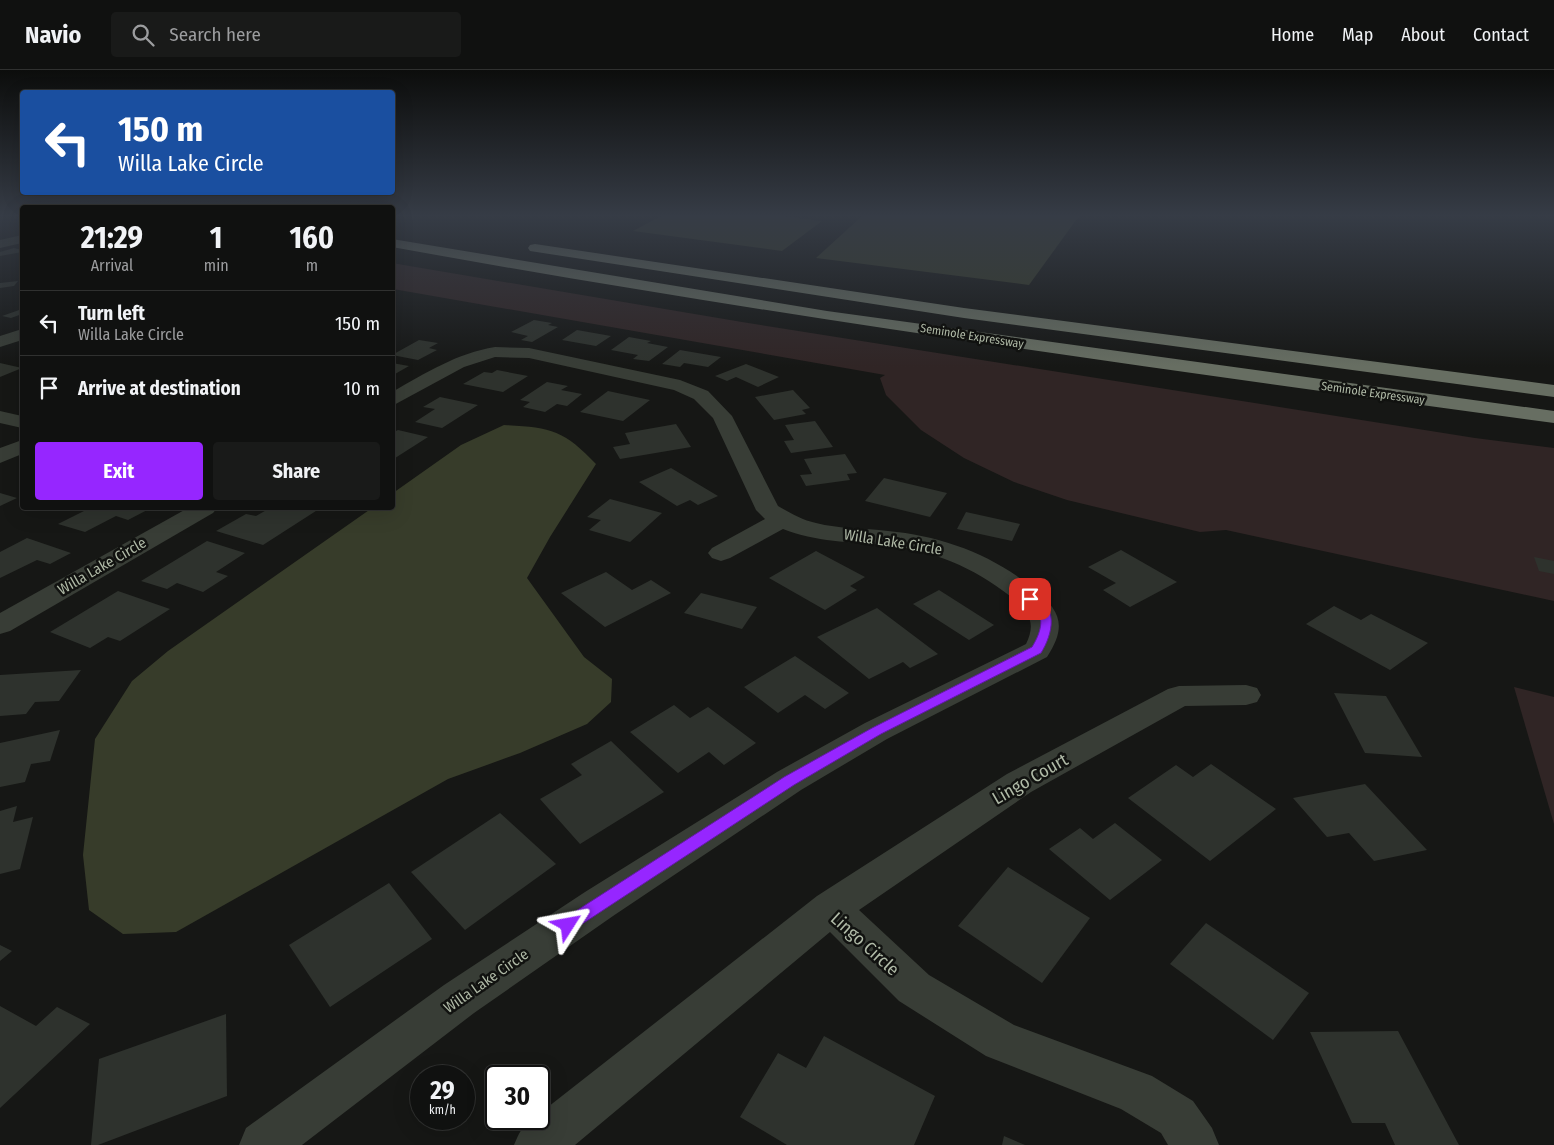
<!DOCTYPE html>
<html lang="en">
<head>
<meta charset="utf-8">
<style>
	:root { --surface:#101110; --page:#191a19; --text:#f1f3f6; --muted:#9c9d9f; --line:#303130; --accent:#9626ff }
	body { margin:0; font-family:"Fira Sans Condensed",sans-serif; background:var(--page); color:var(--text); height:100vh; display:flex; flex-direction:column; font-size:19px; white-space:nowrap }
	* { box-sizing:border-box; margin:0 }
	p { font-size:16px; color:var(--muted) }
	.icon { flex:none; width:28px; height:28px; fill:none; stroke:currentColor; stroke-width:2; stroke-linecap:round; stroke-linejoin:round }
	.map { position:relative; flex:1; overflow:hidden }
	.side { position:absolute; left:20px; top:135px; width:375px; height:305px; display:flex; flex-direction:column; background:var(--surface); border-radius:5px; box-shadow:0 5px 20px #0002,0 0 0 1px var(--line) }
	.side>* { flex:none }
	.top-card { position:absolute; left:20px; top:20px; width:375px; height:105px; border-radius:5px; box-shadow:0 5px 20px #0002,0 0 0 1px var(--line); background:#1a4fa0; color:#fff; overflow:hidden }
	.speed { position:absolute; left:410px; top:995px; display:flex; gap:10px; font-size:25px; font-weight:700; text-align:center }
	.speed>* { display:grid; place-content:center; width:65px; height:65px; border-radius:50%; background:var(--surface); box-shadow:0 5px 20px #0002,0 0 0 1px var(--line); line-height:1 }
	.speed small { font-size:12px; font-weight:400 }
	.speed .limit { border:2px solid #111; border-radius:8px; background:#fff; color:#111 }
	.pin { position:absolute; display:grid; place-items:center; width:42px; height:42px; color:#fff; margin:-21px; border-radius:10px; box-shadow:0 2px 8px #0006 }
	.me { position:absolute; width:55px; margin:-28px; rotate:56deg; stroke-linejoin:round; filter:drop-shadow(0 0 4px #0008) }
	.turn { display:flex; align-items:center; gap:18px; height:105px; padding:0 15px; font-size:22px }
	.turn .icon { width:65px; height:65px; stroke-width:2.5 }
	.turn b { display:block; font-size:35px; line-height:42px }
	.eta { display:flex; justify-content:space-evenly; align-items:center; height:85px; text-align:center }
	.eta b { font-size:30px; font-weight:700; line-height:35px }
	.action { display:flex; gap:10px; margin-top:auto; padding:10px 15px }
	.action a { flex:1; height:58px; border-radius:5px; background:var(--accent); color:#fff; font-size:20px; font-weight:700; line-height:58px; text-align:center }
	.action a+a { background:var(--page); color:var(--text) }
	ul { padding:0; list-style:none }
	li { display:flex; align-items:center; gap:15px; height:65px; padding:0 15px; border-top:1px solid var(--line) }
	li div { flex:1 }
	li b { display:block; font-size:19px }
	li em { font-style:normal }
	header { display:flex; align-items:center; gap:30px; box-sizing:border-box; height:70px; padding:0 25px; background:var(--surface); border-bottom:1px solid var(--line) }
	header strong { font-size:24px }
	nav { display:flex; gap:28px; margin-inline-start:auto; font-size:18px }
	.search { width:350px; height:45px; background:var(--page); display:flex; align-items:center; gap:12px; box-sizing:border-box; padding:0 18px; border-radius:5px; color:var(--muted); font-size:19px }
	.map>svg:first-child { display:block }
	.green { fill:#302525 }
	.water { fill:#373c2a }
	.building { fill:#2e322d }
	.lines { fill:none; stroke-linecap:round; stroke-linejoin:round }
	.minor { fill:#383d36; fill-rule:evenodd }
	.highway { fill:#676e62; fill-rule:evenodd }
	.route { fill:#9626ff; stroke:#6219a6 }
	.labels { text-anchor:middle; stroke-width:5; stroke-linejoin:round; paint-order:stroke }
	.far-street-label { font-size:12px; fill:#afb9a6; stroke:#111210 }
	.street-label { font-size:15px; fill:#afb9a6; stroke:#111210 }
	.near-street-label { font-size:18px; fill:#afb9a6; stroke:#111210 }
</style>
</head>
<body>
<header>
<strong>Navio</strong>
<div class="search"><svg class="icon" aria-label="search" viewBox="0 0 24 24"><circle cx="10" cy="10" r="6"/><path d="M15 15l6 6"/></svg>Search here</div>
<nav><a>Home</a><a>Map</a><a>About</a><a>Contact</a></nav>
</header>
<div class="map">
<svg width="1554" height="1075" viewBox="0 0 1554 1075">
	<rect width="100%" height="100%" fill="#161715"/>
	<g class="green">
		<path d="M392,193L742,252L1475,368L1554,378V531L1226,460L1200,462L1067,430L1014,412L964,388L921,360L886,325L880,308L885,305L393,219Z"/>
		<path d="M1514,617L1554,627V754Z"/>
	</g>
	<g class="water">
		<path d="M661,146H784L822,151L782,181L633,161Z"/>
		<path d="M862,146H1079L1029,215L816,188Z"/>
		<path d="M504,355C550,357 564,360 596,394L550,467L527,508L584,587L612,609L611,632L587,654L520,683L448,709L176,862L123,864L89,840L83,785L95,669L132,611L168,581L372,438H392L393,423L461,375Z"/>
	</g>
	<g class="building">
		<path d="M14,178L22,180V182L0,186V182Z"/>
		<path d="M18,211L14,216L0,218V213Z"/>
		<path d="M22,239V244L11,248L2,246Z"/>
		<path d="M534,250L552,253L548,255L558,257L532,272L521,270L528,266L511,262Z"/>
		<path d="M577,260L611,266L596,276L562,270Z"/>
		<path d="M629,267L651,271L647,273L668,277L649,291L633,289L638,285L611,280Z"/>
		<path d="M419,270L438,273L429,278L437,280L418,290L392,285Z"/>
		<path d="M680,280L721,287L708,297L684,293L680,297L662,294Z"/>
		<path d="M0,293L22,298L0,307Z"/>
		<path d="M392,293L409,296L395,304H392Z"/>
		<path d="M746,294L779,307L758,317L736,307L727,311L715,306Z"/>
		<path d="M497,300L528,306L503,322L463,314L484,302L492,303Z"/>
		<path d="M547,312L568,316L561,320L582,324L567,336L557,334L545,342L523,337L530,332L520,330Z"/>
		<path d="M793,320L810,338L802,340L806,344L774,350L755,327Z"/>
		<path d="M608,321L650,330L623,351L580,342Z"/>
		<path d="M440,327L478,335L442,358L415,352L435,339L423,337Z"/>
		<path d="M815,351L833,377L791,383L784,371L794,370L785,355Z"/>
		<path d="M676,354L691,377L620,389L613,377L630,374L625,363Z"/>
		<path d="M398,360L428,367L392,390V363Z"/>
		<path d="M845,384L857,403L847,404L850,410L806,416L800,405L812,404L804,389Z"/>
		<path d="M671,398L718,426L698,435L690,430L677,436L639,412Z"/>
		<path d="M884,408L947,423L930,447L865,431Z"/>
		<path d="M0,423L17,428L0,436Z"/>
		<path d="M610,429L662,443L630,472L589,460L601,450L587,447Z"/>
		<path d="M90,438H151L128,450L116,446L85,462L58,454Z"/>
		<path d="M270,438L319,439L263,475L216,461L246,444L256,446Z"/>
		<path d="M966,442L1020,454L1012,471L957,459Z"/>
		<path d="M27,468L71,483L50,494L37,490L0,508V482Z"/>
		<path d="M207,471L245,483L216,502L228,506L203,522L177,513L167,519L141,511Z"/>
		<path d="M1121,480L1177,512L1130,537L1103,520L1116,513L1088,497Z"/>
		<path d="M816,481L865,507L850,516L857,520L825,540L769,508Z"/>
		<path d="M1534,487L1554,491V504L1539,501Z"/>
		<path d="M606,502L632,520L651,510L671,523L605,557L561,523Z"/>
		<path d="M939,520L994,555L969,570L913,534Z"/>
		<path d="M118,521L170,539L120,571L108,567L90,578L50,562Z"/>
		<path d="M701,523L757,537L742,559L684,543Z"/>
		<path d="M1334,536L1361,550L1371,544L1428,573L1390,600L1306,554Z"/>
		<path d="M877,538L938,584L910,598L903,592L869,609L817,567Z"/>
		<path d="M795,586L849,623L825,639L805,625L778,643L744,617Z"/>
		<path d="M81,600L59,631L35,632L26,644L0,646V605Z"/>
		<path d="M1334,623L1386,626L1422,687L1365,683Z"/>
		<path d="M674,635L690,648L708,637L756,673L724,695L709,682L678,703L630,662Z"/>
		<path d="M60,660L50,691L31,694L25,712L0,717V673Z"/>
		<path d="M611,671L664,722L580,774L540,729L582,705L571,694Z"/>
		<path d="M1211,694L1276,739L1210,791L1128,728L1176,695L1193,707Z"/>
		<path d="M1365,714L1427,780L1374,791L1349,763L1327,767L1293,728Z"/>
		<path d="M17,736L13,752L33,747L20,799L0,804V741Z"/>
		<path d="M500,743L556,794L465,860L411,802Z"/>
		<path d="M1115,753L1162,790L1110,830L1049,779L1080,758L1093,769Z"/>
		<path d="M1008,797L1090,848L1042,913L958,856Z"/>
		<path d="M389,813L432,869L330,937L289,875Z"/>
		<path d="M1206,853L1309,923L1273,970L1170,894Z"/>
		<path d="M0,875L12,881L0,891Z"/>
		<path d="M0,936L36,956L57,937L90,954L0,1038Z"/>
		<path d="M226,944L227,1026L98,1075H91L99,989Z"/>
		<path d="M1398,961L1459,1075H1395L1385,1053H1352L1310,962Z"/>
		<path d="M824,966L935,1026L914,1075H787L740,1047L778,983L806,998Z"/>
		<path d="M1004,1066L1025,1075H1002Z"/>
	</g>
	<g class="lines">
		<g class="minor">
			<path d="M22,165V173L0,178V170Z"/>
			<path d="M22,259V270L0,277V266Z"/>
			<path d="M495,277L529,278L680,310L708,321L732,346L778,436C790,443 802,450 816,453C839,459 864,458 888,461C941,466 992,484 1034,519C1061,541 1067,556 1047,587L887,669L801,720L613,846L474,943L302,1075H239L246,1058L444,915L585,822L777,702L865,653L1026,574C1037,552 1028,540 1010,526C973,497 932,480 885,475C851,472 815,472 783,459L730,488L721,491L712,488L708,483L712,478L765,449L756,440L713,348L694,329L674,320L529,288L495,287L464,297L392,336V322C426,303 457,283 495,277Z"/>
			<path d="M0,341L22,346V358L0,353Z"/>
			<path d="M22,370V384L0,393V378Z"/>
			<path d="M188,438H217L213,443L10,561L0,564V543Z"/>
			<path d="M1246,615L1257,618L1261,625L1257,632L1246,635L1185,636L1031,722L859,840L929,905L1014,955L1152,1006L1193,1031L1212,1058L1219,1075H1168L1161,1063L1121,1039L986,986L899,931L830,862L575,1075H514C519,1064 524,1049 539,1049V1044L817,826L1007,704L1168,619L1179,616Z"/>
		</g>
		<g class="highway">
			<path d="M392,169L827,241L1554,341V353C1166,300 778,247 392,177Z"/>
			<path d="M535,174L964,238L1554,315V327L964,248L530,181L528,178L530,175Z"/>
		</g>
	</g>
	<linearGradient id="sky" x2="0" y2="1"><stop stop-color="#0c0d0c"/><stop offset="0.49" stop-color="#363c46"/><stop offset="1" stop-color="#363c46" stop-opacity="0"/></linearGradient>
	<rect width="1554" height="297" fill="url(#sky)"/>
	<path class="route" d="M1030,526C1060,533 1053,564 1041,583L881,664L794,715L573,860L568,862L562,860L559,855L562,850L784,707L872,658L1032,577C1038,567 1046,551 1036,540C1033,536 1028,533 1025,529Z"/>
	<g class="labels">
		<g class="far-street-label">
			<text transform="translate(972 266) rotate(9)" y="4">Seminole Expressway</text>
			<text transform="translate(1373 323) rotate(8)" y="4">Seminole Expressway</text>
		</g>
		<g class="street-label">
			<text transform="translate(893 472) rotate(9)" y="5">Willa Lake Circle</text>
			<text transform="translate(102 496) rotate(-30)" y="5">Willa Lake Circle</text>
			<text transform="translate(486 911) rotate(-35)" y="5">Willa Lake Circle</text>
		</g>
		<g class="near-street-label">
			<text transform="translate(1030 709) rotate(-30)" y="6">Lingo Court</text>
			<text transform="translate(865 874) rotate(42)" y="6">Lingo Circle</text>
		</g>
	</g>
</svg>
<div class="speed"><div>29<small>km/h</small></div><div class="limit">30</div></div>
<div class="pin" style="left:1030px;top:529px;background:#d93025"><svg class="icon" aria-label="arrive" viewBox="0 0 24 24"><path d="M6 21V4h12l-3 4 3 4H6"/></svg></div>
<svg class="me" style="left:568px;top:855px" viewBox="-20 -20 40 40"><path d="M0-17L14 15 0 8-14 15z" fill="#9626ff" stroke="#fff" stroke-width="4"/></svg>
<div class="top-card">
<div class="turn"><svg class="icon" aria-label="left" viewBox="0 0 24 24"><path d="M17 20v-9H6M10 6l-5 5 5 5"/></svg><div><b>150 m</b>Willa Lake Circle</div></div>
</div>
<section class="side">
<div class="eta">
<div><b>21:29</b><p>Arrival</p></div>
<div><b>1</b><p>min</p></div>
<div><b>160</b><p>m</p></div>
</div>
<ul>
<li><svg class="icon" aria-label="left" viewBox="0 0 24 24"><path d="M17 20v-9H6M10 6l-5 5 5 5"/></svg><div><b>Turn left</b><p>Willa Lake Circle</p></div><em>150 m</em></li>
<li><svg class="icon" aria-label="arrive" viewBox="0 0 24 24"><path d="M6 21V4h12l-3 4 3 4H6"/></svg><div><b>Arrive at destination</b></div><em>10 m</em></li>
</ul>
<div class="action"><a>Exit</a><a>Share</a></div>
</section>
</div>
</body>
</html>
